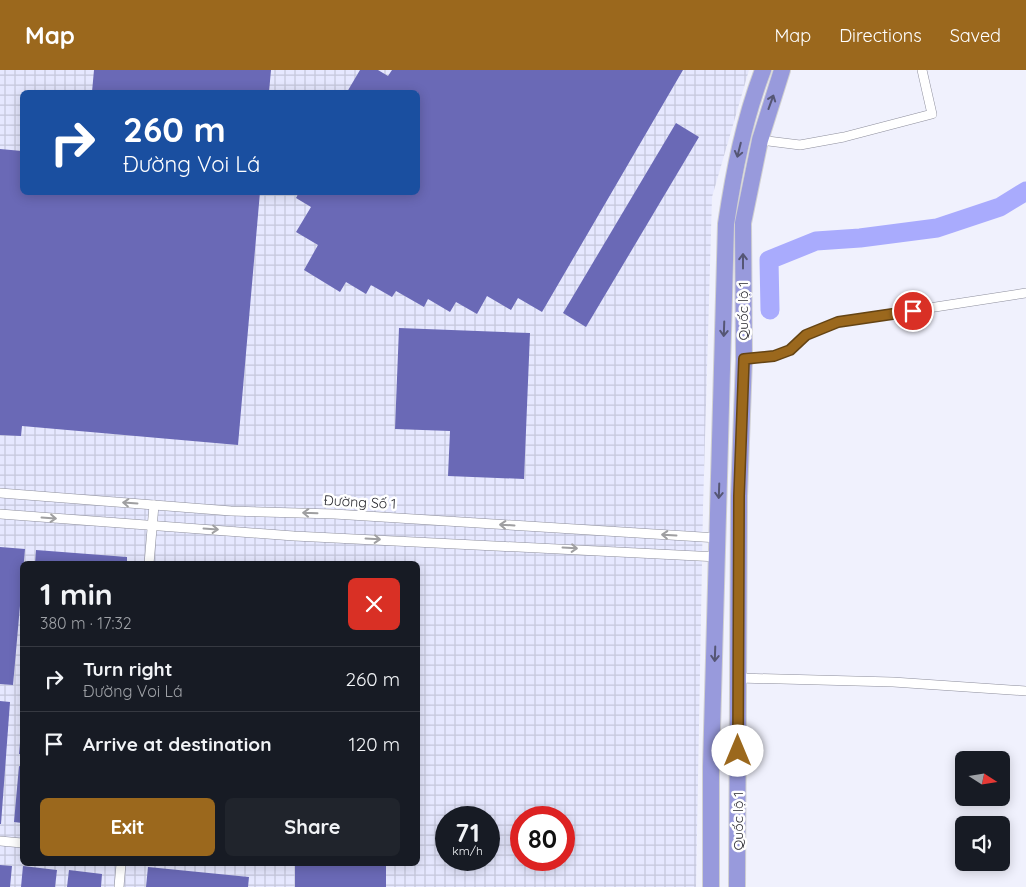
<!DOCTYPE html>
<html lang="en">
<head>
<meta charset="utf-8">
<style>
	:root { --surface:#171b24; --page:#20242c; --text:#f1f3f6; --muted:#9ea1a6; --line:#363941; --accent:#9b681d }
	body { margin:0; font-family:Quicksand,sans-serif; background:var(--page); color:var(--text); height:100vh; display:flex; flex-direction:column; font-size:19px; white-space:nowrap }
	* { box-sizing:border-box; margin:0 }
	p { font-size:16px; color:var(--muted) }
	.icon { flex:none; width:28px; height:28px; fill:none; stroke:currentColor; stroke-width:2; stroke-linecap:round; stroke-linejoin:round }
	.map { position:relative; flex:1; overflow:hidden }
	.drawer { position:absolute; left:20px; top:491px; width:400px; height:305px; display:flex; flex-direction:column; background:var(--surface); border-radius:8px; box-shadow:0 2px 12px #0003 }
	.drawer>* { flex:none }
	.banner { position:absolute; left:20px; top:20px; width:400px; height:105px; border-radius:8px; box-shadow:0 2px 12px #0003; background:#1a4fa0; color:#fff; overflow:hidden }
	.needle { width:32px; rotate:102deg }
	.controls { position:absolute; left:955px; top:681px; display:grid; gap:10px }
	.controls a { display:grid; place-items:center; width:55px; height:55px; border-radius:8px; background:var(--surface); box-shadow:0 2px 12px #0003; font-size:25px }
	.speed { position:absolute; left:435px; top:736px; display:flex; gap:10px; font-size:25px; font-weight:700; text-align:center }
	.speed>* { display:grid; place-content:center; width:65px; height:65px; border-radius:50%; background:var(--surface); box-shadow:0 2px 12px #0003; line-height:1 }
	.speed small { font-size:12px; font-weight:400 }
	.speed .limit { border:8px solid #d22; background:#fff; color:#111 }
	.pin { position:absolute; display:grid; place-items:center; width:42px; height:42px; color:#fff; margin:-21px; border:2px solid #fff; border-radius:50%; box-shadow:0 1px 5px #0007 }
	.me { position:absolute; width:55px; margin:-28px; rotate:0deg; stroke-linejoin:round; filter:drop-shadow(0 0 4px #0008) }
	.turn { display:flex; align-items:center; gap:18px; height:105px; padding:0 20px; font-size:22px }
	.turn .icon { width:65px; height:65px; stroke-width:2.5 }
	.turn b { display:block; font-size:35px; line-height:42px }
	.round { display:grid; place-items:center; flex:none; width:52px; height:52px; border-radius:8px; background:var(--page) }
	.overview { display:flex; align-items:center; justify-content:space-between; height:85px; padding:0 20px }
	h1 { font-size:30px; font-weight:700; line-height:38px }
	.action { display:flex; gap:10px; margin-top:auto; padding:10px 20px }
	.action a { flex:1; height:58px; border-radius:8px; background:var(--accent); color:#fff; font-size:20px; font-weight:700; line-height:58px; text-align:center }
	.action a+a { background:var(--page); color:var(--text) }
	ul { padding:0; list-style:none }
	li { display:flex; align-items:center; gap:15px; height:65px; padding:0 20px; border-top:1px solid var(--line) }
	li div { flex:1 }
	li b { display:block; font-size:19px }
	li em { font-style:normal }
	header { display:flex; align-items:center; gap:30px; box-sizing:border-box; height:70px; padding:0 25px; background:var(--accent); color:#fff }
	header strong { font-size:24px }
	nav { display:flex; gap:28px; margin-inline-start:auto; font-size:18px }
	.map>svg:first-child { display:block }
	.industrial { fill:url(#industrial-grid); fill-rule:evenodd }
	.lines { fill:none; stroke-linecap:round; stroke-linejoin:round }
	.river { stroke:#a9abfd; stroke-width:19 }
	.building { fill:#6a69b6 }
	.street-casing { stroke:#8d8e9c; stroke-width:10 }
	.highway-casing { stroke:#d0d0d1; stroke-width:18 }
	.street { stroke:#fff; stroke-width:9 }
	.highway { stroke:#989adc; stroke-width:16 }
	.oneway { stroke:#555674 }
	.oneway2 { stroke:#9f9fa1 }
	.route-casing { stroke:#654413; stroke-width:12 }
	.route { stroke:#9b681d; stroke-width:9 }
	.labels { text-anchor:middle; stroke-width:5; stroke-linejoin:round; paint-order:stroke }
	.street-label { font-size:14px; fill:#29292f; stroke:#fff }
</style>
</head>
<body>
<header>
<strong>Map</strong>
<nav><a>Map</a><a>Directions</a><a>Saved</a></nav>
</header>
<div class="map">
<svg width="1026" height="817" viewBox="0 0 1026 817">
	<defs>
		<pattern id="industrial-grid" width="8" height="8" patternUnits="userSpaceOnUse" patternTransform="scale(1.25)"><rect width="8" height="8" fill="#e6e8ff"/><path d="M0 4h8M4 0v8" fill="none" stroke="#c5c7db"/></pattern>
	</defs>
	<rect width="100%" height="100%" fill="#f0f1fd"/>
	<path class="industrial" d="M0,0H749L712,127L703,438L696,817H0ZM22,22H418V122H22ZM22,494H418V794H22ZM446,748H489V790H446ZM521,748H564V790H521Z"/>
	<g class="lines">
		<path class="river" d="M770,240L769,190L816,171L860,168L937,158L1000,137L1026,121"/>
	</g>
	<g class="building">
		<path d="M94,0H271L269,22H92Z"/>
		<path d="M360,0H378L388,6L392,0H683L542,242L518,228L511,240L487,226L477,244L456,232L450,242L428,229L424,237L396,221L392,227L371,215L366,224L346,212L340,222L304,200L318,175L296,162L311,137L296,128L299,122H418V22H347Z"/>
		<path d="M676,53L699,67L586,257L563,243Z"/>
		<path d="M0,79L22,81V122H260L238,375L22,356L21,366L0,365Z"/>
		<path d="M399,258L530,263L524,409L448,406L450,361L395,359Z"/>
		<path d="M0,477L25,479L13,615L0,614Z"/>
		<path d="M36,480L127,487V494H35Z"/>
		<path d="M0,631L10,632L1,754H0Z"/>
		<path d="M21,661H22V684H19Z"/>
		<path d="M19,696L22,697V753L14,752Z"/>
		<rect x="295" y="794" width="91" height="23"/>
		<path d="M0,795L12,796L10,817H0Z"/>
		<path d="M23,796L57,800L55,817H21Z"/>
		<path d="M148,797L249,807L248,817H146Z"/>
		<path d="M69,800L102,804L101,817H67Z"/>
	</g>
	<g class="lines">
		<g class="street-casing">
			<g id="street">
				<path d="M760,70L800,75L844,67L932,44L922,0"/>
				<path d="M744,289L775,286L790,280L806,265L838,252L1026,223"/>
				<path d="M0,423L231,441L334,444L718,468"/>
				<path d="M0,444L294,466L718,487"/>
				<path d="M149,494L154,435"/>
				<path d="M738,608L893,612L1026,621"/>
				<path d="M0,771L22,773"/>
				<path d="M119,817L121,794"/>
			</g>
		</g>
		<g class="highway-casing">
			<g id="highway">
				<path d="M711,817V697L726,154C734,101 744,50 763,0"/>
				<path d="M737,817L739,426L744,289L743,153L760,70L782,0"/>
			</g>
		</g>
		<use href="#street" class="street"/>
		<use href="#highway" class="highway"/>
	</g>
	<defs><path id="oneway-shaft" d="M-6 0H5M1.5-3L5.5 0L1.5 3" fill="none" stroke-width="1.6" stroke-linecap="round" stroke-linejoin="round" transform="scale(1.25)"/></defs>
	<g class="oneway">
		<use href="#oneway-shaft" transform="translate(771 32) rotate(-70)"/>
		<use href="#oneway-shaft" transform="translate(739 80) rotate(104)"/>
		<use href="#oneway-shaft" transform="translate(743 191) rotate(-90)"/>
		<use href="#oneway-shaft" transform="translate(724 259) rotate(92)"/>
		<use href="#oneway-shaft" transform="translate(719 421) rotate(92)"/>
		<use href="#oneway-shaft" transform="translate(715 584) rotate(92)"/>
	</g>
	<g class="oneway2">
		<use href="#oneway-shaft" transform="translate(130 433) rotate(-176)"/>
		<use href="#oneway-shaft" transform="translate(310 443) rotate(-178)"/>
		<use href="#oneway-shaft" transform="translate(49 448) rotate(4)"/>
		<use href="#oneway-shaft" transform="translate(507 455) rotate(-177)"/>
		<use href="#oneway-shaft" transform="translate(211 459) rotate(4)"/>
		<use href="#oneway-shaft" transform="translate(669 465) rotate(-177)"/>
		<use href="#oneway-shaft" transform="translate(373 469) rotate(3)"/>
		<use href="#oneway-shaft" transform="translate(570 478) rotate(3)"/>
	</g>
	<g class="lines">
		<g class="route-casing">
			<path id="route" d="M738,681L739,426L744,289L774,286L790,280L806,265L838,252L913,241"/>
		</g>
		<use href="#route" class="route"/>
	</g>
	<g class="labels">
		<g class="street-label">
			<text transform="translate(743 241) rotate(-90)" y="5">Quốc lộ 1</text>
			<text transform="translate(360 432) rotate(3)" y="5">Đường Số 1</text>
			<text transform="translate(738 751) rotate(-90)" y="5">Quốc lộ 1</text>
		</g>
	</g>
</svg>
<div class="controls">
<a><svg class="needle" viewBox="-14 -14 28 28"><path d="M0-13l5 13h-10z" fill="#e53935"/><path d="M0 13l5-13h-10z" fill="#9ea1a6"/></svg></a>
<a><svg class="icon" aria-label="sound" viewBox="0 0 24 24"><path d="M4 9h4l5-4v14l-5-4H4zM17 9q2 3 0 6"/></svg></a>
</div>
<div class="speed"><div>71<small>km/h</small></div><div class="limit">80</div></div>
<div class="pin" style="left:913px;top:241px;background:#d93025"><svg class="icon" aria-label="arrive" viewBox="0 0 24 24"><path d="M6 21V4h12l-3 4 3 4H6"/></svg></div>
<svg class="me" style="left:738px;top:681px" viewBox="-20 -20 40 40"><circle r="19" fill="#fff"/><path d="M0-13L10 11 0 6-10 11z" fill="#9b681d"/></svg>
<div class="banner">
<div class="turn"><svg class="icon" aria-label="right" viewBox="0 0 24 24"><path d="M7 20v-9h11M14 6l5 5-5 5"/></svg><div><b>260 m</b>Đường Voi Lá</div></div>
</div>
<section class="drawer">
<div class="overview"><div><h1>1 min</h1><p>380 m · 17:32</p></div><a class="round" style="background:#d93025;color:#fff"><svg class="icon" aria-label="close" viewBox="0 0 24 24"><path d="M6 6l12 12M18 6L6 18"/></svg></a></div>
<ul>
<li><svg class="icon" aria-label="right" viewBox="0 0 24 24"><path d="M7 20v-9h11M14 6l5 5-5 5"/></svg><div><b>Turn right</b><p>Đường Voi Lá</p></div><em>260 m</em></li>
<li><svg class="icon" aria-label="arrive" viewBox="0 0 24 24"><path d="M6 21V4h12l-3 4 3 4H6"/></svg><div><b>Arrive at destination</b></div><em>120 m</em></li>
</ul>
<div class="action"><a>Exit</a><a>Share</a></div>
</section>
</div>
</body>
</html>
